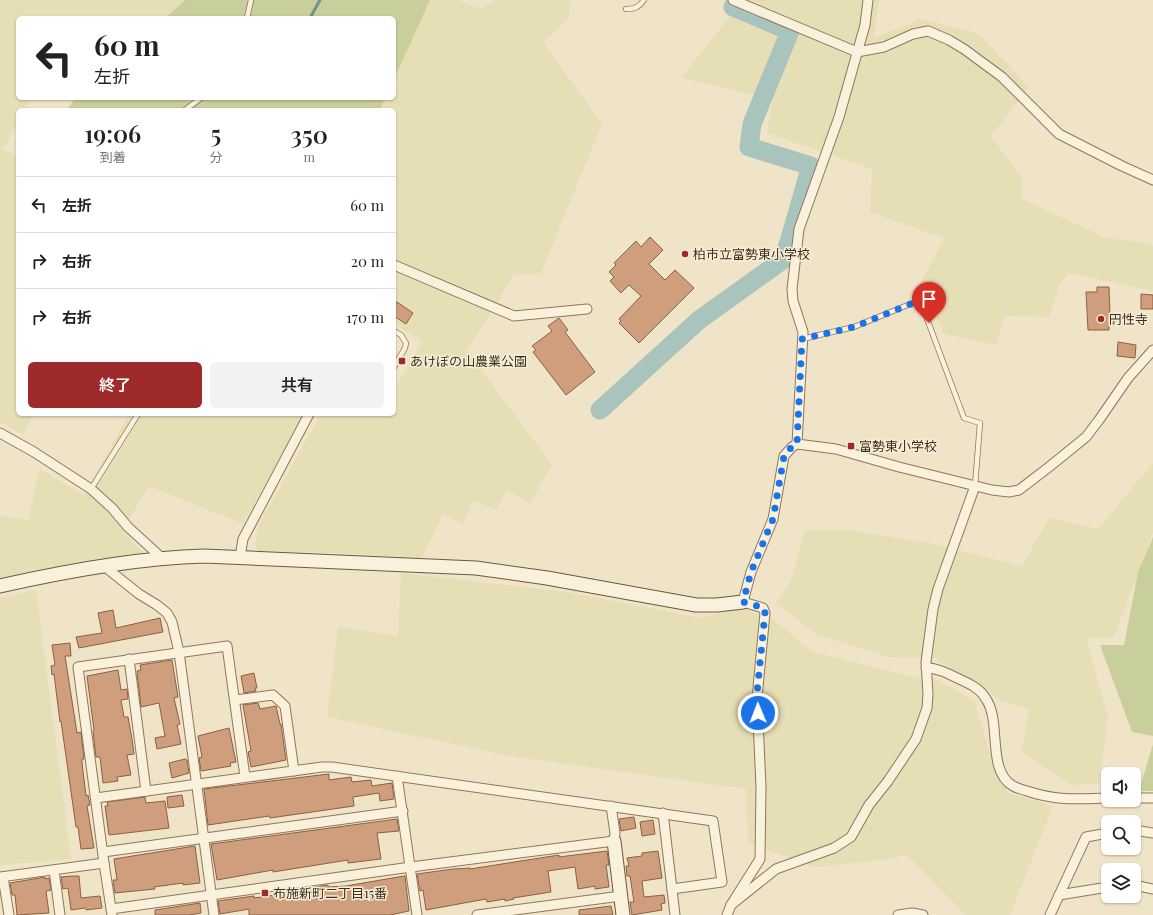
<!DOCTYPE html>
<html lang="ja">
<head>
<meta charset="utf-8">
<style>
	:root { --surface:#fff; --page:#f2f2f2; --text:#222; --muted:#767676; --line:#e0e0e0; --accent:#9e2a2b }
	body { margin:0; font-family:"Playfair Display","Noto Sans JP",serif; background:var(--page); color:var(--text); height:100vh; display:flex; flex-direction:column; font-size:15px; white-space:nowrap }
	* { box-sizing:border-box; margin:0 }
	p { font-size:13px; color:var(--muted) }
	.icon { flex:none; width:22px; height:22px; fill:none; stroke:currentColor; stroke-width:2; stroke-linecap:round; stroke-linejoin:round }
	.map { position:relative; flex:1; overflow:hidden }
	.side { position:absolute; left:16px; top:108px; width:380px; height:308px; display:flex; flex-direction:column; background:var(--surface); border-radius:6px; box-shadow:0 1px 3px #0004 }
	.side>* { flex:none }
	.banner { position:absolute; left:16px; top:16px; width:380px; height:84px; border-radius:6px; box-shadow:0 1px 3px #0004; background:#fff; color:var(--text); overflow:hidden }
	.controls { position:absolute; left:1101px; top:767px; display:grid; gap:8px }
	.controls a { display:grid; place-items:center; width:40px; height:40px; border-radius:6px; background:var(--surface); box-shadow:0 1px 3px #0004; font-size:20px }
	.pin { position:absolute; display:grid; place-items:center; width:34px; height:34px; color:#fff; margin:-41px -17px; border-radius:50% 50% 50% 0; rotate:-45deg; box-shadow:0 0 4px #0007 }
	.pin .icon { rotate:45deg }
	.me { position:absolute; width:44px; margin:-22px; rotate:359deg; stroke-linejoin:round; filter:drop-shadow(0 0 3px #0008) }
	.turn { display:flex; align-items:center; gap:14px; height:84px; padding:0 12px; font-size:18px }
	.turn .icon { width:52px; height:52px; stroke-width:2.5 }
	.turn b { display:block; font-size:28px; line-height:34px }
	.eta { display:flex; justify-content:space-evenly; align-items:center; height:68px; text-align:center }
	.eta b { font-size:24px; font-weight:600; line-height:28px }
	.action { display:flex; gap:8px; margin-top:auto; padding:8px 12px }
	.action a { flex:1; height:46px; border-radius:6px; background:var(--accent); color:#fff; font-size:16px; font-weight:600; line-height:46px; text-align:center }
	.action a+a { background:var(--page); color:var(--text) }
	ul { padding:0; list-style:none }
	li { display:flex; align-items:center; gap:12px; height:56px; padding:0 12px; border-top:1px solid var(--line) }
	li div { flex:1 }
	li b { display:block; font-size:15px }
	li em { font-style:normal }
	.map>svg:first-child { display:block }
	.farmland { fill:#e6deb5 }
	.green { fill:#c9cf9b }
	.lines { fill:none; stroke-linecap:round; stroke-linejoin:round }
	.stream { stroke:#6f938a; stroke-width:3 }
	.river { stroke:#a9c4bc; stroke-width:19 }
	.building { fill:#cf9f7d; stroke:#8d5f41 }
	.lane-casing { stroke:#8d765c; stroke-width:6 }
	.street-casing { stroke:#8d765c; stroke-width:11 }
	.secondary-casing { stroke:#6f573f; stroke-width:15 }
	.lane { stroke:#faf1dc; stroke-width:4.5 }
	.street { stroke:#faf1dc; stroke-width:9 }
	.secondary { stroke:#faf1dc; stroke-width:13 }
	.route { stroke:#1a73e8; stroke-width:7; stroke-dasharray:0 12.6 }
	.poi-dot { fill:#9e2a2b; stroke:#f7eed8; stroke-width:1.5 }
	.labels { text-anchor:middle; stroke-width:3; stroke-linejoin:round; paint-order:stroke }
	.poi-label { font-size:13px; fill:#3d2e20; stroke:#f7eed8; text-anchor:start }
</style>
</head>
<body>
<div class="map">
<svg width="1153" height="915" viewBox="0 0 1153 915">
	<rect width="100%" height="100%" fill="#f0e4c8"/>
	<g class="farmland">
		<path d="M0,0H185L164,18H18V98H32L25,110H18V123L3,149L18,157V414H34L23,435L0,422Z"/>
		<path d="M426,0H457L480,9L496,0H570L569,18L543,42L602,124L541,273L514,275L467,351L552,465L530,503L507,490L496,509L473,501L463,525L443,514L422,558L333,553L258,551L255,545L259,525L321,414H394V386L396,387L423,341L394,324V110H379L383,98H394V62Z"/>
		<path d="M743,0H879L874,38L920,19L978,33L1029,87L991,136L1021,177L1022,199L1106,238L1139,242L1153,246V291L1068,273L1059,286L1049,317L1004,316L997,345L944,334L921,283L944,238L870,212L872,169L767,133L773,99L681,78Z"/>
		<path d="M129,414H303L243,524L149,486L122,531L144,553L0,580V516L29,520L39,468L84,495Z"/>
		<path d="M1153,463V533L1114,637L1086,638L1108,717L1099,783L1071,785L1021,752L1030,709L1002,701L934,658L889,657L818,635L776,603L791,581L805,530H848L930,543L1022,566L1049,518L1098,529Z"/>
		<path d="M401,573L566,592L701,618L742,608L773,619L811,651L909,676L935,679L974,700L993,763L1008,793L1053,806L1010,915H966L907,855L882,860L815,867L748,843L746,789L509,756L327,717L338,627L398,636Z"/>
		<path d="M36,590L71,859L0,865V598Z"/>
	</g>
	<g class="green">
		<path d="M185,0H430L394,79V18H165Z"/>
		<path d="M75,98H385L380,110H67Z"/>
		<path d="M1153,537V736L1132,732L1100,645H1124L1138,572Z"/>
		<path d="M1153,744V791H1139Z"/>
	</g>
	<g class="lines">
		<path class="stream" d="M310,18L320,0"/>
		<path class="river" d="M600,410L699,320L784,259L811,166L749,147L752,124L790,31L733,7"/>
	</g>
	<g class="building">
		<path d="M650,237L663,250L649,264L665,280L675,270L694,288L639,343L619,323L621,321L619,319L641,296L629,285L621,293L610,281L614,277L609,272L616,265L614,263L636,241L641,247Z"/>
		<path d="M1097,287H1109L1110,315H1114V324H1109V330H1088L1086,292H1097Z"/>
		<path d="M1141,294L1153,295V309H1141Z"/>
		<path d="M397,302L413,313L406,324L394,316V306Z"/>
		<path d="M559,318L568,330L565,332L595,372L566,395L533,352L536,350L532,346L552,331L548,326Z"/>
		<path d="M1118,342L1136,345L1135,358L1117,356Z"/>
		<path d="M113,610L116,628L160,618L163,632L79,648L76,637L102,633L98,613Z"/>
		<path d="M70,643L71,656H65L77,733L81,732L84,759H82V763L86,796L88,795L90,805L87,806L94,848L81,849L78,827H76L61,721L60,722L54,674L52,675L51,666L55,665L52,645Z"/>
		<path d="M172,660L178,697L174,698L180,724L177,725L181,744L157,749L155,738L165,736L159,703L141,707L137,671L141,670L140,665Z"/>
		<path d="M118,670L121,690L127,689L128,699L121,700L124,717H128L132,739L134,754L127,755L131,775L117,777L118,781L103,783L100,757H96L93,731L94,730L87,676Z"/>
		<path d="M254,673L257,688H255L256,691L244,693L241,676Z"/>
		<path d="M258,703L260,709L276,706L280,724H281L286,760L251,767L248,752L251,751L243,705Z"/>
		<path d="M229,728L236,762L230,763L231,766L201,771L199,758L202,757L198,736Z"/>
		<path d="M185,759L187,760L189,773L172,778L169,763Z"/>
		<path d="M329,774V780L351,777L352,782L371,780L372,786L392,783L394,799L380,801L379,793L353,797L354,806L270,818L269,816L208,825L204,789Z"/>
		<path d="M182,795L184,806L168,808L167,797Z"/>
		<path d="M145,797L146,803L165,801L169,828L109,835L105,806H108L107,802Z"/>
		<path d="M634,817L636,828L621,831L619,819Z"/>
		<path d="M397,819L399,831L377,833L381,859L348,863V860L273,872V870L217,880L211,844Z"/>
		<path d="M653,820L655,834L642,836L640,822Z"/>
		<path d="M195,846L200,883L183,885V883L154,887L155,889L115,893L113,880H117L114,859Z"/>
		<path d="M607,851L609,865H606L609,887L595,889V886L578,889L575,867L548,871L551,892L513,898L514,899L505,901V899L487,902L486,899L426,910L423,890L420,891L417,874L453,869L470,868V869L559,855V857Z"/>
		<path d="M658,851L662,878L642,881L644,897L664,895L665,903L661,904L662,910L632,915L630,902H634L630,876H627L626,866H629L627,858L642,856V853Z"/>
		<path d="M72,876H79L81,898L100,896L102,908L86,910L85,908L71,910L68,888L63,889L61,877Z"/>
		<path d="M404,876H405L409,911L390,915H249V909L220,914L218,901L254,896V898L275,895V893L294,890L328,885V887L346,886Z"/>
		<path d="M45,877V879L49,878L51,890L46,891L49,913L17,915L15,895H12L10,883Z"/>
		<path d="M200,903L201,913L189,915H155V910Z"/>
		<path d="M611,906L613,915H579V910Z"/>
	</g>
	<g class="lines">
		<g class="lane-casing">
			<g id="lane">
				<path d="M626,9C635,9 639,7 644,0"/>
				<path d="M247,18L251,0"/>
				<path d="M185,110L201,98"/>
				<path d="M394,331L401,335L406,343L405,348L394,367"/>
				<path d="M802,339L854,327L920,300L964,418L980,423L975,486"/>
				<path d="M91,489L138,414"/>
			</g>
		</g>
		<g class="street-casing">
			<g id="street">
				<path d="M733,0L857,52L884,47L913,34L928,31L949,40L964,49L1002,77L1059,134L1122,166L1153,180"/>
				<path d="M394,265L514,316L587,309"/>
				<path d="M0,433L34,452L91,489L112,508L128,527L163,559"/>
				<path d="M797,444L803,332L793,301L792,289L799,229L839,117L865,25L868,0"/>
				<path d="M240,557L243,539L309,414"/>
				<path d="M104,566L139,594L157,605L167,613L172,622L179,652L214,915"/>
				<path d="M129,659L146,791"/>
				<path d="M926,668C937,668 947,673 957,678C968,683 980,688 986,699C1002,722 986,770 1013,786C1017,788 1023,790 1027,791C1056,801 1079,799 1108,798"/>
				<path d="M235,700L273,695L285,706L294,771"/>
				<path d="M397,776L417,915"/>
				<path d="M96,798L322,767H332L713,821L722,882L672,889"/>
				<path d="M1134,798H1153"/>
				<path d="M663,813L675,915"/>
				<path d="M1134,830L1153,833"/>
				<path d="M103,852L403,811"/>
				<path d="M54,870L60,915"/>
				<path d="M0,877L104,863"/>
				<path d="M3,877L9,915"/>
				<path d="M1134,885L1153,889"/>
				<path d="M1059,895L1108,887"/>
				<path d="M731,905L760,859L761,787L757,698L765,613L763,608L743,602L751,572L773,519L784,456L792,447L797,444L836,449L899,467L992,490L1009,492L1019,490L1049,467L1086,437L1099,420L1128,378L1153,350"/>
				<path d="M111,909L411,867L614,841L615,833L611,806"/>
				<path d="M112,915L104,863L78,667L227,646L245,777"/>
				<path d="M477,915L621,896"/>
				<path d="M727,915L731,905L776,869L834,848L851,837L869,805L888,781L916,739L927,708L928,694L926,662L933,609L938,589L975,486"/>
				<path d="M898,915L912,913L923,915"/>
				<path d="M1050,915L1086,837L1108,833"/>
			</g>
		</g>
		<g class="secondary-casing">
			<g id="secondary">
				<path d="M0,586C66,571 136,558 204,556L476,568L547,578L696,605H717L743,602"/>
				<path d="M614,841L623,915"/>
			</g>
		</g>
		<use href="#lane" class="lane"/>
		<use href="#street" class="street"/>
		<use href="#secondary" class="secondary"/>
	</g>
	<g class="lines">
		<path class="route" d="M758,713L757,693L765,613L764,608L743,602L751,572L773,519L784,456L788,450L797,444L802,339L854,327L920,300L929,323"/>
	</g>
	<g class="poi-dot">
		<circle cx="685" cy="254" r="4"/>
		<circle cx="1101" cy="319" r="4"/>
		<rect x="398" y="357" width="8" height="8" rx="2"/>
		<rect x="847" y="442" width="8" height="8" rx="2"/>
		<rect x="261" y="889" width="8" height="8" rx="2"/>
	</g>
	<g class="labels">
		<g class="poi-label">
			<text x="693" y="259">柏市立富勢東小学校</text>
			<text x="1109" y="324">円性寺</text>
			<text x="410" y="366">あけぼの山農業公園</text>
			<text x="859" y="451">富勢東小学校</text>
			<text x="273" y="898">布施新町二丁目15番</text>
		</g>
	</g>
</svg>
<div class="controls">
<a><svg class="icon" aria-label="sound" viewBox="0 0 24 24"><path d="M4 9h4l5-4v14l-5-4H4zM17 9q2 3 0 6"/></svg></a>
<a><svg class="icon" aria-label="search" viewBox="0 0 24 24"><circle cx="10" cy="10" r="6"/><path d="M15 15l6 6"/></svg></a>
<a><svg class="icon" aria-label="layers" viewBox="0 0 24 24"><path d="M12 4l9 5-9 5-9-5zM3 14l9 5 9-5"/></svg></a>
</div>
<div class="pin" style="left:929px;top:323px;background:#d93025"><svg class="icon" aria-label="arrive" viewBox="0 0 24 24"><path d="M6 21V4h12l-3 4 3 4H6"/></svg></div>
<svg class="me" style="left:758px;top:713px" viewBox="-20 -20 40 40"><circle r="17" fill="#1a73e8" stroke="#fff" stroke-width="3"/><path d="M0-11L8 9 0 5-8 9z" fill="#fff"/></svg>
<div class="banner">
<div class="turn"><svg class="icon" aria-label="left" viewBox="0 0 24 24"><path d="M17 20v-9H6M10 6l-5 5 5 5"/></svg><div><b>60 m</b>左折</div></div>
</div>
<section class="side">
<div class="eta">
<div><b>19:06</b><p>到着</p></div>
<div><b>5</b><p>分</p></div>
<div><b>350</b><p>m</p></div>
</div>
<ul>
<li><svg class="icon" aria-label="left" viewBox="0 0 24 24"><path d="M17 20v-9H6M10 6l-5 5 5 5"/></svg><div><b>左折</b></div><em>60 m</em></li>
<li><svg class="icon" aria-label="right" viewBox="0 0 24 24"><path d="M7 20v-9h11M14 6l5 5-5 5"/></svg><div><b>右折</b></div><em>20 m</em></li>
<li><svg class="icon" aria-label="right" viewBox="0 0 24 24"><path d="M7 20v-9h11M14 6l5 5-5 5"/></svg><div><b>右折</b></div><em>170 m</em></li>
</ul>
<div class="action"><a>終了</a><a>共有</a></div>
</section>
</div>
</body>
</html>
